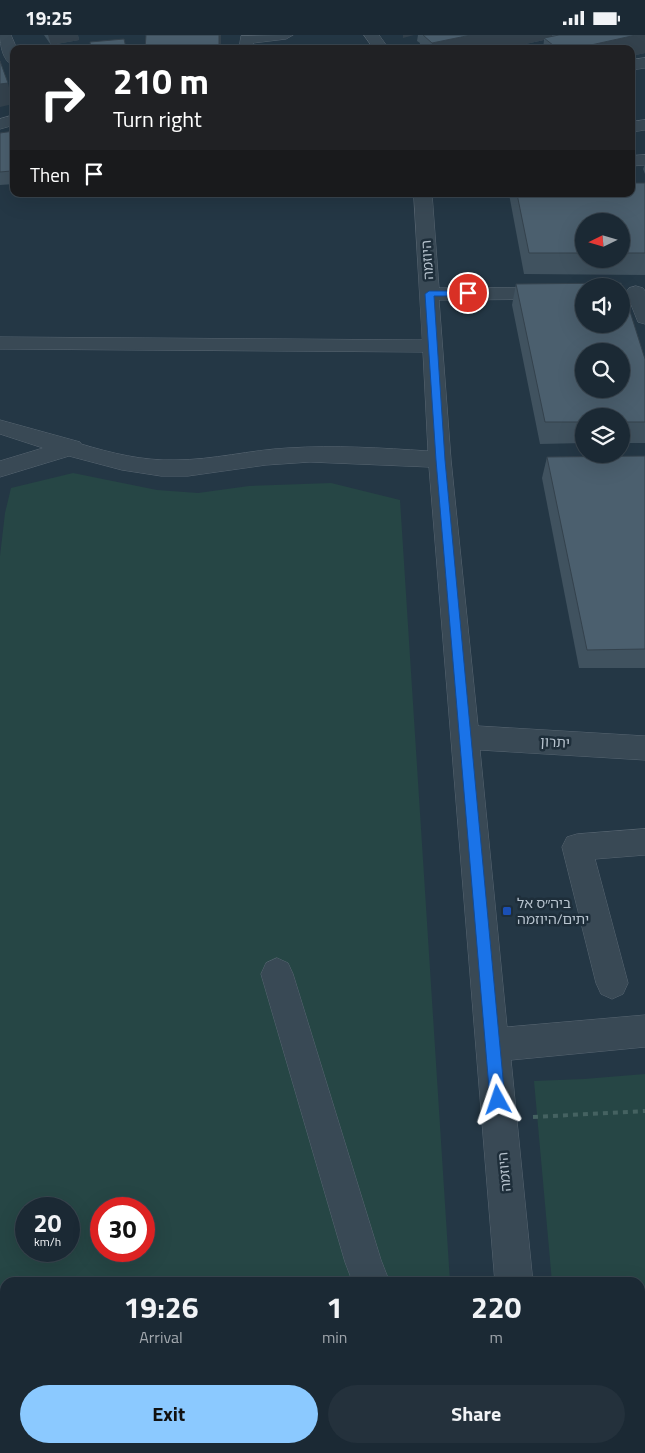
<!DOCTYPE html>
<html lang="en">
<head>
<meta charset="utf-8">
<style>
	:root { --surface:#1b2934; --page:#24313c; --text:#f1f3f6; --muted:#a0a6ac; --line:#39454f; --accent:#8bc9ff }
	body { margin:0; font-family:"Titillium Web","Noto Sans Hebrew",sans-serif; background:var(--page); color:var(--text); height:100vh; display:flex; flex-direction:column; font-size:19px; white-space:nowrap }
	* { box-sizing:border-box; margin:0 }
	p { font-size:16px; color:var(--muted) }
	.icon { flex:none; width:28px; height:28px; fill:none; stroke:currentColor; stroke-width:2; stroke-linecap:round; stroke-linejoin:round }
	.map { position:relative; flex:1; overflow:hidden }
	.panel { position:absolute; left:0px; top:1242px; width:645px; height:176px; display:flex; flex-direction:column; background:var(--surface); border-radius:15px 15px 0 0; box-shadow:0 5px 20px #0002,0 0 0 1px var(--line) }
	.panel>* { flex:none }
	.top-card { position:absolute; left:10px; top:10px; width:625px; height:152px; border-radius:10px; box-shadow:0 5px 20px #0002,0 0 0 1px var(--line); background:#202124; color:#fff; overflow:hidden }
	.needle { width:32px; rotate:265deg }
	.fabs { position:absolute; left:575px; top:178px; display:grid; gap:10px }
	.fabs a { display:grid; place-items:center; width:55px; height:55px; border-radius:50%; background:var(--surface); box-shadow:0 5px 20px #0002,0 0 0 1px var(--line); font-size:25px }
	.speed { position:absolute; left:15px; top:1162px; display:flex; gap:10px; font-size:25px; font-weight:700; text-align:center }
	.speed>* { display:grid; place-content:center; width:65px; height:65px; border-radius:50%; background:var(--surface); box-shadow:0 5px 20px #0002,0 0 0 1px var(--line); line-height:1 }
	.speed small { font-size:12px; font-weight:400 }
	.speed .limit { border:8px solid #d22; background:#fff; color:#111 }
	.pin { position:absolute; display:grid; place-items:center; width:42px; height:42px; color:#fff; margin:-21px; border:2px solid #fff; border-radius:50%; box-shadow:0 1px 5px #0007 }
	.me { position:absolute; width:55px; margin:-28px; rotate:355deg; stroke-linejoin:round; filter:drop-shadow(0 0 4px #0008) }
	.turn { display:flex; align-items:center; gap:18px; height:105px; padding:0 20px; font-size:22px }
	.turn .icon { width:65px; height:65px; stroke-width:2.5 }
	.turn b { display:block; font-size:35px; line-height:42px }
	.then { display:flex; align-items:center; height:48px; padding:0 20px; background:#0003; gap:10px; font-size:19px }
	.eta { display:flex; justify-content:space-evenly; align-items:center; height:85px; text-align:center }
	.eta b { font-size:30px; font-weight:700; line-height:35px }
	.cta { display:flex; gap:10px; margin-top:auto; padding:10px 20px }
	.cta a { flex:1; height:58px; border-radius:30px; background:var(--accent); color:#111; font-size:20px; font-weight:700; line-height:58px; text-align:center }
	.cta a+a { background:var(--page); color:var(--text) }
	.status { display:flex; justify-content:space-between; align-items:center; height:35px; padding:0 25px; background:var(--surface); direction:ltr }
	.status svg { height:14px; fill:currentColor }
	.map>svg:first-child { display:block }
	.green { fill:#264645; fill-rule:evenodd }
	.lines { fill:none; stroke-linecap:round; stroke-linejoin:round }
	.minor-casing { stroke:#586672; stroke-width:1 }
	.path { stroke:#456261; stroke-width:4; stroke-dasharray:5 5; stroke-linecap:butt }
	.minor { fill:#394955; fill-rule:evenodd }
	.wall { fill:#40525f; fill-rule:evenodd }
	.shaded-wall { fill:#34424d }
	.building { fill:#4b5f6e; stroke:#34424d; fill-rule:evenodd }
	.route { fill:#1a73e8; stroke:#114b97 }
	.transit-dot { fill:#1a4fb4; stroke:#1e2e3a; stroke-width:2 }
	.labels { text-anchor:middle; stroke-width:5; stroke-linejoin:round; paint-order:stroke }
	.street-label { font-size:14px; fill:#b7c3ce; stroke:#1e2e3a }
	.poi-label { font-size:14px; fill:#b7c3ce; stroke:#1e2e3a; text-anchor:start }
</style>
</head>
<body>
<div class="status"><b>19:25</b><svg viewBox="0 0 49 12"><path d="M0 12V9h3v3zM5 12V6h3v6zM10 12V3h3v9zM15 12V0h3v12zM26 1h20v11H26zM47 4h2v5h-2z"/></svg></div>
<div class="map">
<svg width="645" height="1418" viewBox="0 0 645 1418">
	<rect width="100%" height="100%" fill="#243745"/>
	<g class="green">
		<path d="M73,438L157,455L198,458L249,451L331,448L400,465L450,1247L5,1248V1414H461V1418H0V521L5,478L11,453ZM26,1174H69V1216H26ZM101,1174H144V1216H101Z"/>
		<path d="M645,1039V1418H568L567,1414H640V1248L552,1247L534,1046L584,1044Z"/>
	</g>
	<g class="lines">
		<g class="minor-casing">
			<g id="minor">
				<path d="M0,0H11L17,14H14V30C3,28 0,10 0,0Z"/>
				<path d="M293,0L286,4L253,8V14H239L241,1Z"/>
				<path d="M364,0H379L389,14H374Z"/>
				<path d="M645,23V33L631,35V25Z"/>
				<path d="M14,80V90L0,94V84Z"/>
				<path d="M645,85V95L631,97V87Z"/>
				<path d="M645,120V130L631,131V121Z"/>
				<path d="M414,159H432L439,253L584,252V264L439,265L451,425L478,691L645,701V725L480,715L507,992L645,980V1012L511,1025L533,1248H495L429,432L310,427L266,430L188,441H161L122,435L69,421L0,442V426L43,413L0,399V385L80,407L81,409C111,418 143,426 175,425C213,425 250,415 288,413C335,410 382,413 428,416L423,317L0,314V302L422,305Z"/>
				<path d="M636,251L643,253L645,256V289L638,287L626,257L629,253Z"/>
				<path d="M645,794V820L595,824L628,948L623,959L612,964L601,959L596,948L562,812L567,802L577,799Z"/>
				<path d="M277,923L288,928L293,939L381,1225L390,1248H353L345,1227L261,939L266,928Z"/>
				<path d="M505,1414H545L546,1418H506Z"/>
			</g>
		</g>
		<path class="path" d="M533,1082L645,1076"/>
		<use href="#minor" class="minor"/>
	</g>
	<g class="wall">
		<path d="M44,0H78L79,5L51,10Z"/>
		<path d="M418,0H645V18L631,21V14H543L544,5L502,14H419L420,8L417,6Z"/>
		<path d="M14,96V149L0,150V98Z"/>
		<path d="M645,129V139L643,134Z"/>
		<path d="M645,148V240L524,239L509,159H631ZM584,186H621V224H584Z"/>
		<path d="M516,249L645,324V408H621V381H584V408L540,409L512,270Z"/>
		<path d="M645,421V633H579L542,443L547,422Z"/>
	</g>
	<g class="shaded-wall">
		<path d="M48,0H78L79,5L51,10Z"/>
		<rect x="219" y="0" width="2" height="14"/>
		<path d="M403,0H414L403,3Z"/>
		<path d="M471,0H552V3H544V5L502,14H431L432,8Z"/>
		<path d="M636,0H645V18L631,21V14H573Z"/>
		<path d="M8,48L13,69L0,72V49Z"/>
		<path d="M14,129V145L11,136Z"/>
	</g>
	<g class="building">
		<path d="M146,0H219V14H145Z"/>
		<path d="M423,0H471L432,8Z"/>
		<path d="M559,0H636L573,14H558L544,3Z"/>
		<path d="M124,4L126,13L91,14L90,7Z"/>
		<path d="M0,26L8,48L0,49Z"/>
		<path d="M14,96V129L11,136L0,137V98Z"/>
		<path d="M631,148H645V218H621V186H584V218H529L517,159H631Z"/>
		<path d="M621,248L645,324V387H621V381H584V387H545L516,249ZM584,251H621V289H584ZM584,316H621V354H584Z"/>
		<path d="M645,421V614L587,615L547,422Z"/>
	</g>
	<path class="route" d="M429,256H468L472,258L468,261H434L445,425L505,1065L502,1070L498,1072L493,1070L490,1065L436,425L425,259Z"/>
	<rect class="transit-dot" x="502" y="871" width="10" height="10" rx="2.5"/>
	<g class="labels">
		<g class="street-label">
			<text transform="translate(427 225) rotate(-94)" y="5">היוזמה</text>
			<text transform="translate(555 707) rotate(3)" y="5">יתרון</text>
			<text transform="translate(504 1137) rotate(-95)" y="5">היוזמה</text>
		</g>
		<g class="poi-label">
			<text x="517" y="873">ביה״ס אל<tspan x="517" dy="16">יתים/היוזמה</tspan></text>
		</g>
	</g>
</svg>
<div class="fabs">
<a><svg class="needle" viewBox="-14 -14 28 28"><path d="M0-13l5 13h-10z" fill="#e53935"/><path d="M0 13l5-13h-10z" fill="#a0a6ac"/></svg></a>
<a><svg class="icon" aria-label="sound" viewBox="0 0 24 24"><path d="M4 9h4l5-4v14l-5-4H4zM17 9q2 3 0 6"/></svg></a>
<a><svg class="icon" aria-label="search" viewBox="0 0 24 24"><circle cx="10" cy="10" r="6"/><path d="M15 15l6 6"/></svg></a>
<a><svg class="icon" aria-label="layers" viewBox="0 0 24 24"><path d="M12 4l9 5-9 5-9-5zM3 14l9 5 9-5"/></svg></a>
</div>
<div class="speed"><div>20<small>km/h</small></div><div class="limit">30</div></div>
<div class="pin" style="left:468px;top:258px;background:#d93025"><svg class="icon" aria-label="arrive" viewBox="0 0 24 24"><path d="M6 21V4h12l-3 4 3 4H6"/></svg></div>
<svg class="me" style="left:498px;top:1065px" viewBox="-20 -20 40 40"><path d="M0-17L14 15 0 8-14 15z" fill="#1a73e8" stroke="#fff" stroke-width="4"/></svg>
<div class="top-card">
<div class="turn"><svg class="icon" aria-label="right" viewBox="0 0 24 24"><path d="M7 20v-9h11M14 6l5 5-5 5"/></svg><div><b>210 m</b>Turn right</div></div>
<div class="then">Then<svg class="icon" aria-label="arrive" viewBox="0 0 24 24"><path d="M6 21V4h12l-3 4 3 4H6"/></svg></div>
</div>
<section class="panel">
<div class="eta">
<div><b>19:26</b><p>Arrival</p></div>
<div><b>1</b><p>min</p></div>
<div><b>220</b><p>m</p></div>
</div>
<div class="cta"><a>Exit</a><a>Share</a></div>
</section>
</div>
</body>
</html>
